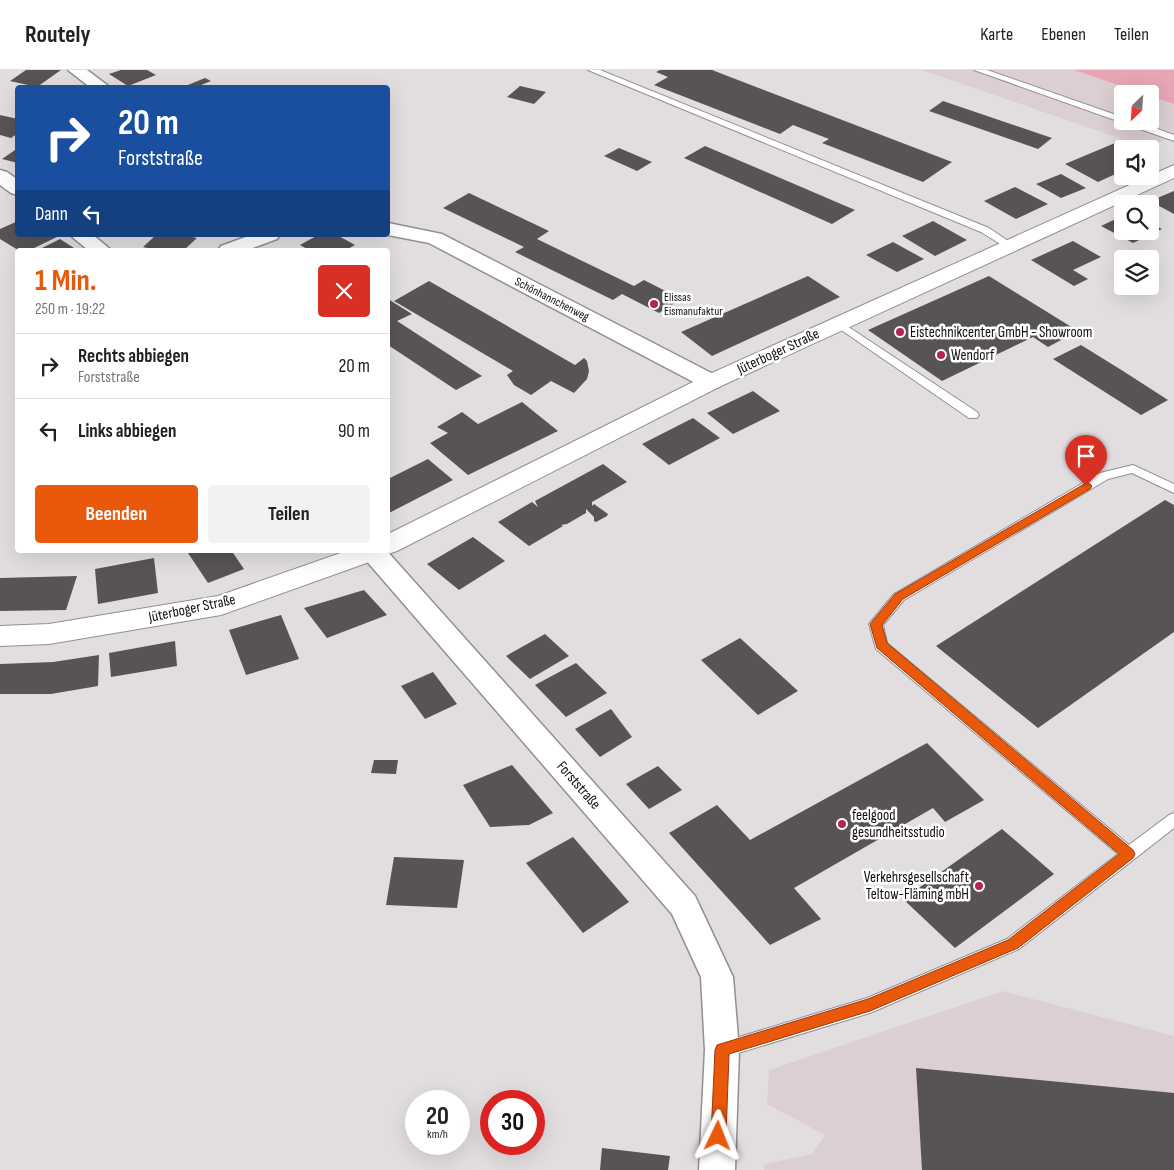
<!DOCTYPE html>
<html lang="de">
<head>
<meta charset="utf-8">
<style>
	:root { --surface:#fff; --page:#f2f2f2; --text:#222; --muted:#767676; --line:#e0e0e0; --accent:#ea580c }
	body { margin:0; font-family:"Sofia Sans Condensed",sans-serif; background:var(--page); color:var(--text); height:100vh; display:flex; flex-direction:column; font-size:19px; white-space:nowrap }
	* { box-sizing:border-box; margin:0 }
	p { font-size:16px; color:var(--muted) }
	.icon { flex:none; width:28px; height:28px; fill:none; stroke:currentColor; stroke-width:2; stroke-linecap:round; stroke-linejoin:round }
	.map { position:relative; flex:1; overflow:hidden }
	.side { position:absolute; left:15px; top:178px; width:375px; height:305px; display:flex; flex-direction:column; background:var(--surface); border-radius:5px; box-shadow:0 5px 20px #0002 }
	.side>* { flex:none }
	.guide { position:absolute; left:15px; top:15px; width:375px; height:152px; border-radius:5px; box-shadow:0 5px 20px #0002; background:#1a4fa0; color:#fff; overflow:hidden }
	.needle { width:32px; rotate:205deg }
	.fabs { position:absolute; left:1114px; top:15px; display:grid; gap:10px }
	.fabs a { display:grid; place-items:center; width:45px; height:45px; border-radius:5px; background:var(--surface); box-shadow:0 5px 20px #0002; font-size:25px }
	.speed { position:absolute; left:405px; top:1020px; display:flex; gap:10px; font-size:25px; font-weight:700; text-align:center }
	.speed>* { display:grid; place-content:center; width:65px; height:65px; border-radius:50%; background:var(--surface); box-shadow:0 5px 20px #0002; line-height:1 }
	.speed small { font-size:12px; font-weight:400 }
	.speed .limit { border:8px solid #d22; background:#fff; color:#111 }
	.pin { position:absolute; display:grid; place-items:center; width:42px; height:42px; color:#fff; margin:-51px -21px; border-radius:50% 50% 50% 0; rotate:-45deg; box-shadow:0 0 5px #0007 }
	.pin .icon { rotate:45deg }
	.me { position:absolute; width:55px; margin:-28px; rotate:2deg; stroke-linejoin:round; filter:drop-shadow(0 0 4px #0008) }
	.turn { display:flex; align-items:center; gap:18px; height:105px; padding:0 20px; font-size:22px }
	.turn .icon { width:65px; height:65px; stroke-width:2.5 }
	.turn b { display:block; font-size:35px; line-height:42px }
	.then { display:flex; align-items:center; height:48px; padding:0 20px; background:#0003; gap:10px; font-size:19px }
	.round { display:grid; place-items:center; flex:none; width:52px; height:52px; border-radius:5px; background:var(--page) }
	.headline { display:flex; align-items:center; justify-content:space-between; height:85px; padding:0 20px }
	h1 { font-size:30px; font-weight:700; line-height:38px; color:var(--accent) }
	.button { display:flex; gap:10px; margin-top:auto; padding:10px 20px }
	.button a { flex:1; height:58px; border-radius:5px; background:var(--accent); color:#fff; font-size:20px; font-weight:700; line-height:58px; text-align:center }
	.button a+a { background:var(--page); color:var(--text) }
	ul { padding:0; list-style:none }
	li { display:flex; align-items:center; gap:15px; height:65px; padding:0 20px; border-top:1px solid var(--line) }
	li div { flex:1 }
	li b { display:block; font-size:19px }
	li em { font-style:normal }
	header { display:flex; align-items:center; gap:30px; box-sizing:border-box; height:70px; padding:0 25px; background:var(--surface); border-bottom:1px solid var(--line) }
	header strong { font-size:24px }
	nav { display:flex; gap:28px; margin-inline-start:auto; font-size:18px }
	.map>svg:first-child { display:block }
	.built { fill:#dccfd1 }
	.green { fill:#e7a5b5 }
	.building { fill:#585455 }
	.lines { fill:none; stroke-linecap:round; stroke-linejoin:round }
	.lane-casing { stroke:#938f90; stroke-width:2 }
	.street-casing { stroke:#938f90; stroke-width:3 }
	.secondary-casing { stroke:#938f90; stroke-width:2 }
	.lane { fill:#fff; fill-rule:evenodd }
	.street { fill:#fff; fill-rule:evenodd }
	.secondary { fill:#fff; fill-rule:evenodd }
	.route { fill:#ea580c; stroke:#983908 }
	.poi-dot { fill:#b2255c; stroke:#fff; stroke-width:2 }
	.labels { text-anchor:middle; stroke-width:5; stroke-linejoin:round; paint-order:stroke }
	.far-poi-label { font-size:12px; fill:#100e0e; stroke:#fff; text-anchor:start }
	.far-street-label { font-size:12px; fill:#100e0e; stroke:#fff }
	.poi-label { font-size:15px; fill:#100e0e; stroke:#fff; text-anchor:start }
	.street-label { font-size:15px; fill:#100e0e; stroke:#fff }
</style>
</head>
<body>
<header>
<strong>Routely</strong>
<nav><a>Karte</a><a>Ebenen</a><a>Teilen</a></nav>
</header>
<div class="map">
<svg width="1174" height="1100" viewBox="0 0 1174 1100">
	<rect width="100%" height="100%" fill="#e2dedf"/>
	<g class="built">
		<path d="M922,0H1074L1144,24H1122V51H1150V26L1174,34V65L1148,78Z"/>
		<path d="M1003,921L1174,966V1100H764V1094L812,1084L825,1065L767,1034L769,1000Z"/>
	</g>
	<path class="green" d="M1074,0H1174V34L1150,26V24H1144Z"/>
	<g class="building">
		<path d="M26,0H61L37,17L10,11Z"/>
		<path d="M121,0H147L156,5L128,16L109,4Z"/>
		<path d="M660,0H712L952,92L923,112L822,73L829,69L793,55L780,64L654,15L668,7L656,2Z"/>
		<path d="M205,8L211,11L196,17H183Z"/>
		<path d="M520,16L546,22L534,34L507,27Z"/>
		<path d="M943,31L1052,68L1038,79L929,41Z"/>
		<path d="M0,45L18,49V63L11,68L0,65Z"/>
		<path d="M1115,73L1125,79H1122V101L1098,112L1065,94Z"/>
		<path d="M705,76L771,104L855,140L832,154L684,88Z"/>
		<path d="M18,78V93L2,89Z"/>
		<path d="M619,78L652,92L637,101L604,86Z"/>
		<path d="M1061,104L1086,118L1061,128L1036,114Z"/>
		<path d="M1015,117L1048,134L1016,149L984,131Z"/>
		<path d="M1174,121V144L1150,131Z"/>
		<path d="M469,123L549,161L537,169L634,216L644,210L681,229L659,243L622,224L613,230L515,182L524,177L443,138Z"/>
		<path d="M1122,146V161H1150V153L1162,159L1133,173L1101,156Z"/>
		<path d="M18,151V165L59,166L30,180H18L0,169V159Z"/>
		<path d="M933,151L967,170L935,186L902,166Z"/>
		<path d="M156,165H183L197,168L184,180H156L143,177Z"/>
		<path d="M318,165H337L355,175L346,180H309L300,175Z"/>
		<path d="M60,169L77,180H38Z"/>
		<path d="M1073,171L1101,187L1073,200L1088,209L1074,216L1031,190Z"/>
		<path d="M893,172L924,189L897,202L866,185Z"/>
		<path d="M808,206L840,227L712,286L681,262Z"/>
		<path d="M989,206L1078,261L1048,277L1033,267L942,311L868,260Z"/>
		<path d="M429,211L575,295L584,288L587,291L589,301L587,309L574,323L551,311L531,325L514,315L507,305L513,301L394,231Z"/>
		<path d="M388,229L412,244L397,251L482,306L456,320L388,275Z"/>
		<path d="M1081,275L1123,301L1168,330L1141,345L1053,289Z"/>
		<path d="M753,321L780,341L733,364L707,343Z"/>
		<path d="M522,332L558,361L468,405L430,373L448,363L437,357L462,342L478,354Z"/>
		<path d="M693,348L720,368L669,395L642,374Z"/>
		<path d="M428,389L453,410L389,443L388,441V409Z"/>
		<path d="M603,394L627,412L592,432V436L594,434L608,444L607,446L596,452L594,451V447L586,439V443L567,454L561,455L563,456L529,476L498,452L532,432L538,437L535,431Z"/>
		<path d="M1165,430L1174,435V562L1038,658L936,576Z"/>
		<path d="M473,467L505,491L459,520L427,494Z"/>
		<path d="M195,480H231L244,499L208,513L188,483Z"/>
		<path d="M154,488L158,523L98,534L95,499Z"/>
		<path d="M77,506L66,540L0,541V508Z"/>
		<path d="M364,520L387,545L327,568L304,538Z"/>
		<path d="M281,545L299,589L246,605L229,560Z"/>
		<path d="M545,564L569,586L530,609L506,586Z"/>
		<path d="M740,568L798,621L758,645L701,590Z"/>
		<path d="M175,571L177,596L111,607L109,583Z"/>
		<path d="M99,585L98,616L51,624H0V594L53,592Z"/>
		<path d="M576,593L607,623L566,647L535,615Z"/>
		<path d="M433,602L457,634L425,649L401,616Z"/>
		<path d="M611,639L632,667L600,687L575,659Z"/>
		<path d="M927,673L984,730L945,752L933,738L794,818L821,849L770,875L669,763L717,735L750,770Z"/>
		<path d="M374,690H398L396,704L371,703Z"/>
		<path d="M512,695L553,743L529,755L490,757L463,715Z"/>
		<path d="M658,696L682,720L649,739L626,714Z"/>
		<path d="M1002,759L1054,804L955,878L903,829Z"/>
		<path d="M573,767L629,832L583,863L526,793Z"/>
		<path d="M394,787L464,790L457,838L386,835Z"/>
		<path d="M916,998L1174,1023V1100H922Z"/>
		<path d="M602,1078L670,1086L668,1100H600Z"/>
	</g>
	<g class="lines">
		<g class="lane-casing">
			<g id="lane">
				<path d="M588,0H600L989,158L1014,175L1013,177H1005L981,162Z"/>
				<path d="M974,0H987L1122,47V51H1136L1174,65V71Z"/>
				<path d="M838,250L977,342L979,345L977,348H969L834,255L832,253L834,251Z"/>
				<path d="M1133,395L1174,414V423L1132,403L1108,409L904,530L883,555L887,573L1129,775L1169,745L1174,743V758L1019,879L870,943L722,988L716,986L713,980L716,974L867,928L1007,869L1118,784L876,579L869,554L894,524L1100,403Z"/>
			</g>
		</g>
		<g class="street-casing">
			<g id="street">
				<path d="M68,0H87L111,18H91Z"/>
				<path d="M0,100L7,102L18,110V125L11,123L0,115Z"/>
				<path d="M388,153L442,164L719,307L722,312L719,317L711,319L703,317L429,173L388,165Z"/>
				<path d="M70,165H93L111,180H88Z"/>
				<path d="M251,165H280L277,169L247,180H218L221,176Z"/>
				<path d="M362,480H386L695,826L733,907L739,980L735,1100H699L705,980L701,907L672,844L364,488L360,482Z"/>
			</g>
		</g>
		<g class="secondary-casing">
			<path id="secondary" d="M1174,95V108L719,317L397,481L388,484L386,486L221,545L49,574L0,576V556L49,554L218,526L349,480H388V464L703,307Z"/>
		</g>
		<use href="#lane" class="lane"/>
		<use href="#street" class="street"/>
		<use href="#secondary" class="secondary"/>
	</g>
	<path class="route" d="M1086,413L1090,414L1092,416L1090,419L903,529L882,555L887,573L1133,780L1135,784L1133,788L1018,878L870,941L729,984L726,1066L724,1071L718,1073L713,1071L711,1066L715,980L717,975L868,929L1008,870L1119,784L877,578L870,554L895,524Z"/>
	<g class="poi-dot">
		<circle cx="654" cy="234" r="5"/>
		<circle cx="900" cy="262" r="5"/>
		<circle cx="941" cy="285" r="5"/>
		<circle cx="842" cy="754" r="5"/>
		<circle cx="979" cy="816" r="5"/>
	</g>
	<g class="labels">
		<g class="far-poi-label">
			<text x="664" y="231">Elissas<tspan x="664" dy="14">Eismanufaktur</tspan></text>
		</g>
		<g class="far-street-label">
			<text transform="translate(552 229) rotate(27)" y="4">Schönhannchenweg</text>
		</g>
		<g class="poi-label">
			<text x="910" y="267">Eistechnikcenter GmbH - Showroom</text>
			<text x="951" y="290">Wendorf</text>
			<text x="852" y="750">feelgood<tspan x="852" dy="17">gesundheitsstudio</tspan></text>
			<text x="969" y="812" text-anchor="end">Verkehrsgesellschaft<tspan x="969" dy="17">Teltow-Fläming mbH</tspan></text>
		</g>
		<g class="street-label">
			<text transform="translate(778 281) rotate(-25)" y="5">Jüterboger Straße</text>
			<text transform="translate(192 538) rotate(-12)" y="5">Jüterboger Straße</text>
			<text transform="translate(579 715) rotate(49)" y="5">Forststraße</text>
		</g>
	</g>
</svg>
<div class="fabs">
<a><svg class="needle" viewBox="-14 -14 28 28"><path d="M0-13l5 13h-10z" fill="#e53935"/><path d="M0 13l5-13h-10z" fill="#767676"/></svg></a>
<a><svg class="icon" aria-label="sound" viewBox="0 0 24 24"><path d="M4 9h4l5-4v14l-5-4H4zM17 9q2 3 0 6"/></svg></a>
<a><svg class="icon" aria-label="search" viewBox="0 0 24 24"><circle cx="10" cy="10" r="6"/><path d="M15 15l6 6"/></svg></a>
<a><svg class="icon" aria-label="layers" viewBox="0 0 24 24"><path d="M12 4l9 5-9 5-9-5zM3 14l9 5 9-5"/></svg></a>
</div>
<div class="speed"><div>20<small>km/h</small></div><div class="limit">30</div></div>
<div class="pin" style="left:1086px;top:416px;background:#d93025"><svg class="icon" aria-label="arrive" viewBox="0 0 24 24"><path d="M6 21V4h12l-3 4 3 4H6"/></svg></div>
<svg class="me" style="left:718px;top:1066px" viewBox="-20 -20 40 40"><path d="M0-17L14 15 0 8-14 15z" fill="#ea580c" stroke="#fff" stroke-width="4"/></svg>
<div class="guide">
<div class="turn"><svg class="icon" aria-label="right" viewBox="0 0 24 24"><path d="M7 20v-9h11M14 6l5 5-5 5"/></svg><div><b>20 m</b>Forststraße</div></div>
<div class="then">Dann<svg class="icon" aria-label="left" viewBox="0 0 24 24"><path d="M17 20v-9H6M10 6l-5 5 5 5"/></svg></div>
</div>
<section class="side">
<div class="headline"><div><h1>1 Min.</h1><p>250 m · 19:22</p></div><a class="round" style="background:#d93025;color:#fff"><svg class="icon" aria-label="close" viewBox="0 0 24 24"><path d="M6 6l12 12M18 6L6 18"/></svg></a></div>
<ul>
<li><svg class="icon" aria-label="right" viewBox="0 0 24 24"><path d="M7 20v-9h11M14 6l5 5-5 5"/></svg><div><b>Rechts abbiegen</b><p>Forststraße</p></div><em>20 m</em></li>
<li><svg class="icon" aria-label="left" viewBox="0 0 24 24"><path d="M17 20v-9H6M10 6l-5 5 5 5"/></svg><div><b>Links abbiegen</b></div><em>90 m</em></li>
</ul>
<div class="button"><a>Beenden</a><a>Teilen</a></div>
</section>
</div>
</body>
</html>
